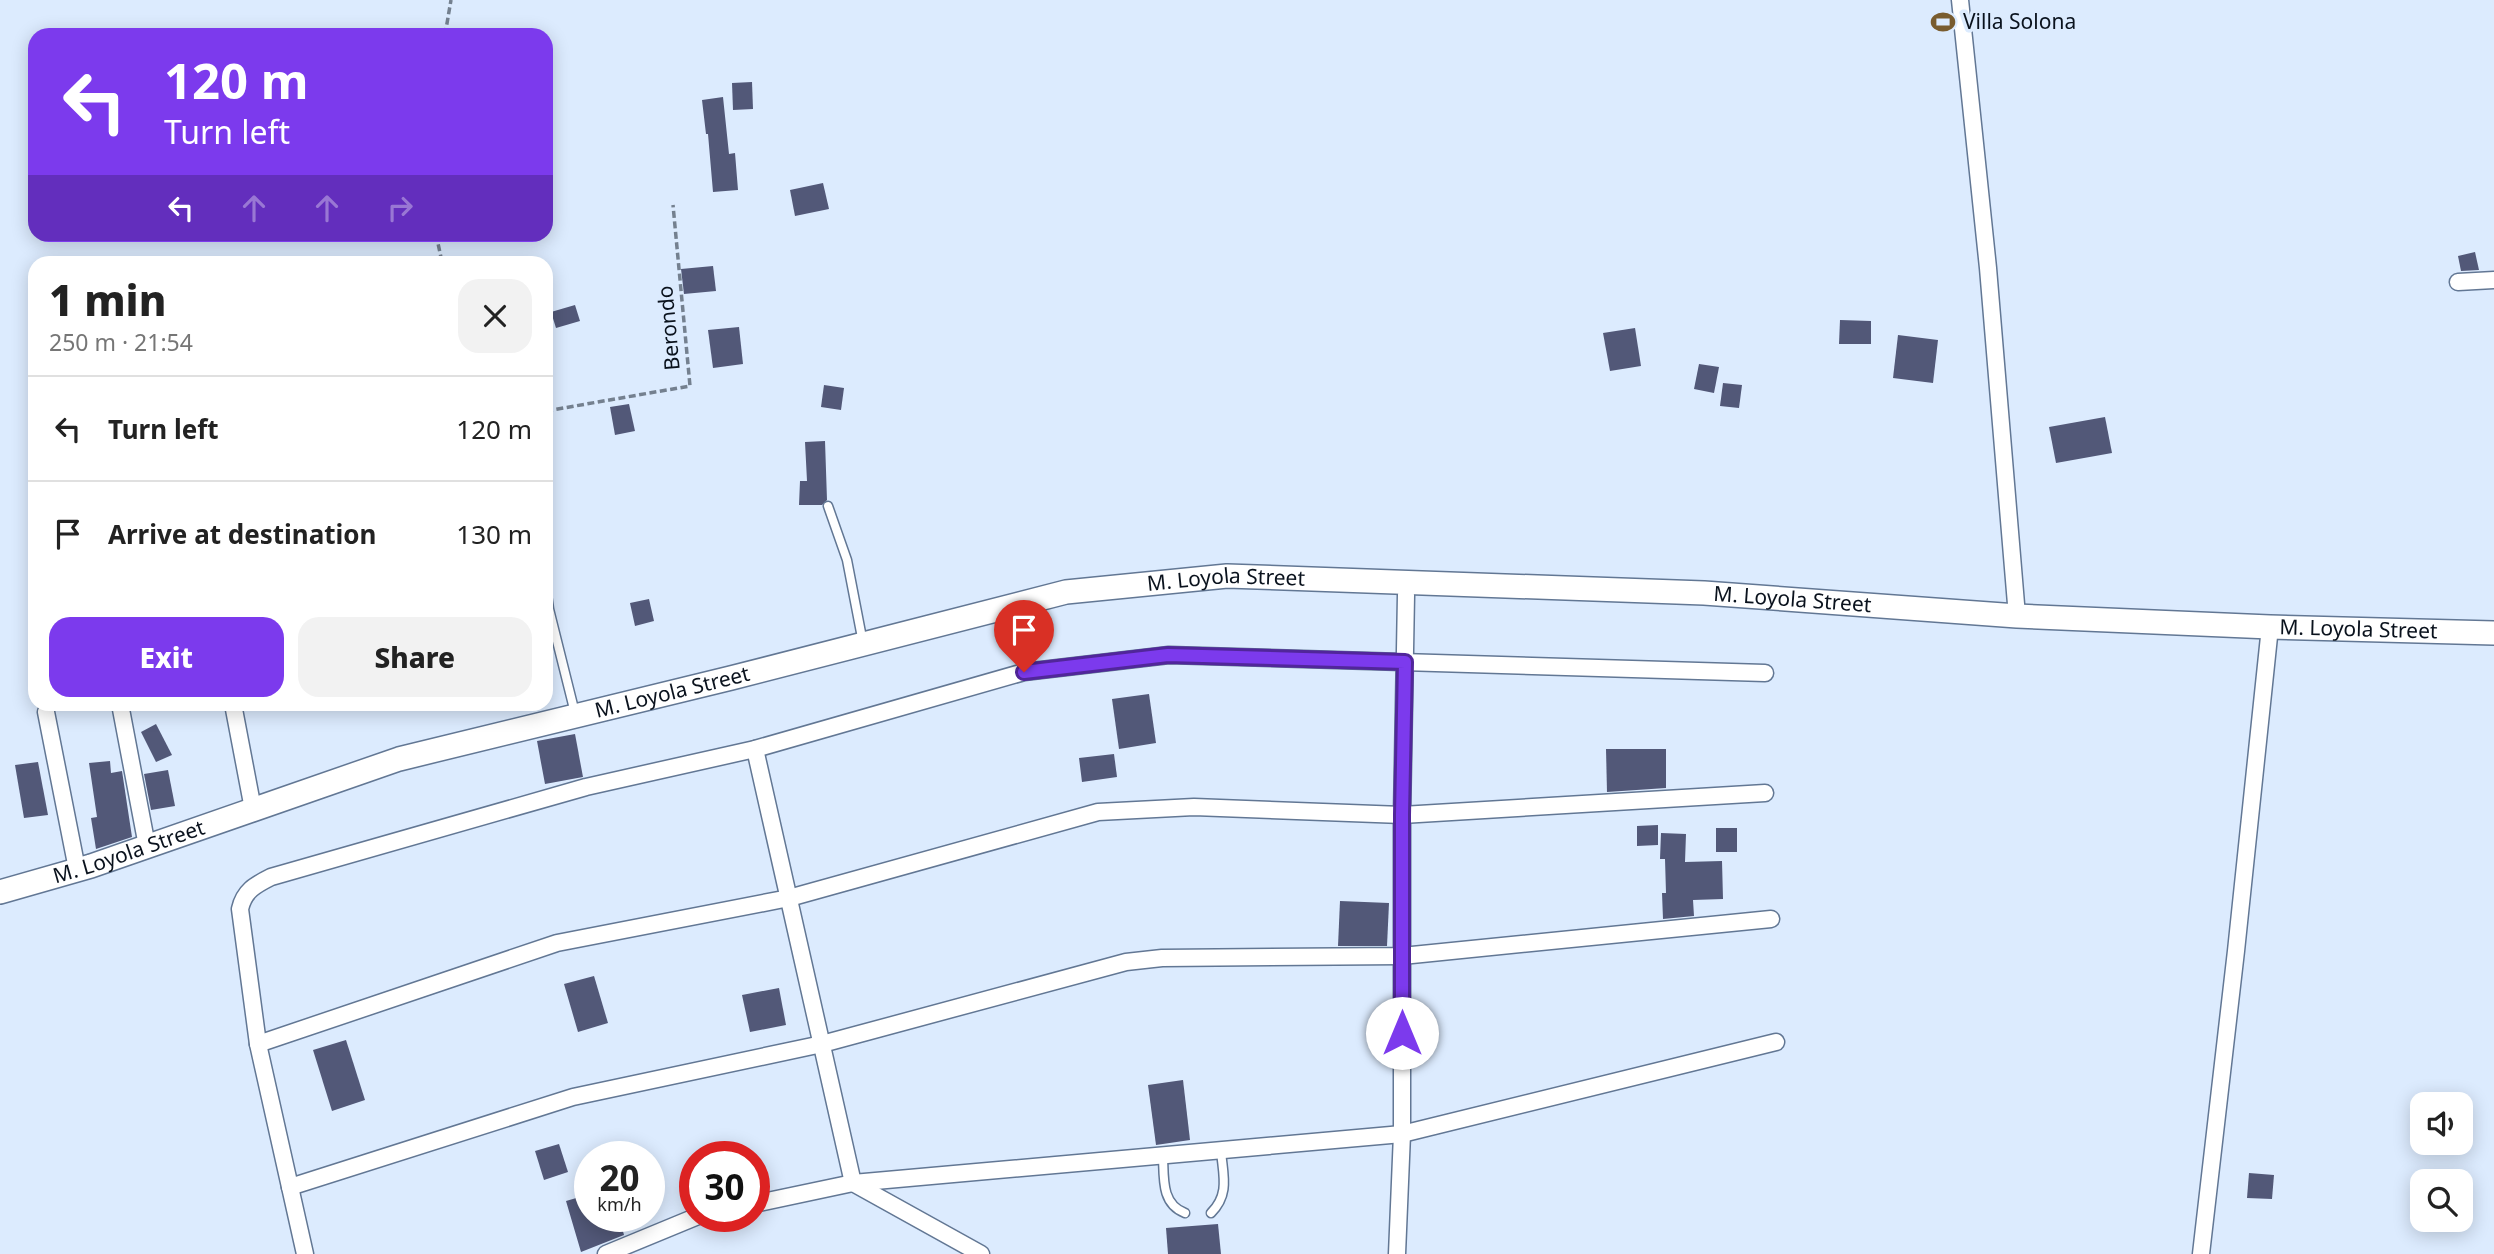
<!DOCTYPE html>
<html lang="en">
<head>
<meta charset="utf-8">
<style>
	:root { --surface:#fff; --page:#f2f2f2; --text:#222; --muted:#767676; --line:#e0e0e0; --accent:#7c3aed }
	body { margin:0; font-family:"Noto Sans",sans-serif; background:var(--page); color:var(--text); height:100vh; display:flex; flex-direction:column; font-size:26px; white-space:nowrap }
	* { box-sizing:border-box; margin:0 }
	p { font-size:23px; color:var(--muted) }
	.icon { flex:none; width:38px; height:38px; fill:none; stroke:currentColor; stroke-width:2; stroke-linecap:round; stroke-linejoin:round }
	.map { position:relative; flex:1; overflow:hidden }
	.details { position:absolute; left:28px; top:256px; width:525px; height:455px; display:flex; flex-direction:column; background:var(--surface); border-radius:21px; box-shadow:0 4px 18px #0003 }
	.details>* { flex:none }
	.banner { position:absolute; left:28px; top:28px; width:525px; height:214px; border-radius:21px; box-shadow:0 4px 18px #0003; background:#7c3aed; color:#fff; overflow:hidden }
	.controls { position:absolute; left:2410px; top:1092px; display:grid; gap:14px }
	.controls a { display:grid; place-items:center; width:63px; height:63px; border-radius:14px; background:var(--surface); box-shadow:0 4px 18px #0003; font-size:35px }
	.speed { position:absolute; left:574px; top:1141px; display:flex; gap:14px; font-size:35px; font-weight:700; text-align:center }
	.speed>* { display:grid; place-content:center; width:91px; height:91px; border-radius:50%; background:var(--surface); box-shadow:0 4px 18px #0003; line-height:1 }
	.speed small { font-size:18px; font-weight:400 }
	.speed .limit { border:10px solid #d22; background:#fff; color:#111 }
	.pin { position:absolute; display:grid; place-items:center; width:60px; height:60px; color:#fff; margin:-72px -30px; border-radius:50% 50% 50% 0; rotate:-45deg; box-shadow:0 0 7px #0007 }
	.pin .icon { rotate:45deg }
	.me { position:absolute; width:77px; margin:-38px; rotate:0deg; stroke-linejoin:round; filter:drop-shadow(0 0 5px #0008) }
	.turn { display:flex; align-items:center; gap:24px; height:147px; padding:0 21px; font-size:32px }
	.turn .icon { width:91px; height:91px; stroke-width:2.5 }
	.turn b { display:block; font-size:49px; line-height:60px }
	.lanes { display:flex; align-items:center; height:66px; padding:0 21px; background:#0003; justify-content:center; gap:35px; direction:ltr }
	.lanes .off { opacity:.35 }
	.round { display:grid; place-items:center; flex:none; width:74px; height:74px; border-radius:21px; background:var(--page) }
	.overview { display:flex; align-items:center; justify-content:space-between; height:119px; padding:0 21px }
	h1 { font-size:42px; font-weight:800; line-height:52px }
	.action { display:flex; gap:14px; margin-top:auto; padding:14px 21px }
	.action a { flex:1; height:80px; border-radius:21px; background:var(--accent); color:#fff; font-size:28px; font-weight:800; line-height:80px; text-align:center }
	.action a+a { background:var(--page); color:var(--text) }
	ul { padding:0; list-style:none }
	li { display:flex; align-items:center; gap:21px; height:105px; padding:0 21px; border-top:2px solid var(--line) }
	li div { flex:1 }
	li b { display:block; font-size:26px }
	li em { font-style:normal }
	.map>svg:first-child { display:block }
	.building { fill:#525878 }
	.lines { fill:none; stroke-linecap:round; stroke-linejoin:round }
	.lane-casing { stroke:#627794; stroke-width:11 }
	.street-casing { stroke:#627794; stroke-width:19 }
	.secondary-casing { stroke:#627794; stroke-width:26 }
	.path { stroke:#74808f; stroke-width:3.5; stroke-dasharray:7 3.5; stroke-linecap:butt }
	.lane { stroke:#fff; stroke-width:8 }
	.street { stroke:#fff; stroke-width:16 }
	.secondary { stroke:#fff; stroke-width:23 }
	.route-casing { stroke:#51269a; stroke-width:18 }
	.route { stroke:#7c3aed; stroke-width:12 }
	.labels { text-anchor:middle; stroke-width:7; stroke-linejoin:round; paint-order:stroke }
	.poi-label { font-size:21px; fill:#0a121d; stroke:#dcebfe; text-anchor:start }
	.street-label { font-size:21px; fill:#0a121d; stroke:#dcebfe }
</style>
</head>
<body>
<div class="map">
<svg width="2494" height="1254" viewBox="0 0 2494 1254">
	<rect width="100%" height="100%" fill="#dcebfe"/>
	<g class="building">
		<path d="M752,82L753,109L733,110L732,83Z"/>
		<path d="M723,97L729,154L735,153L738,190L713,192L708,134H706L702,100Z"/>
		<path d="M823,183L829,209L795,216L790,190Z"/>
		<path d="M2475,252L2479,270L2461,271L2458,256Z"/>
		<path d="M713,266L716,291L684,294L681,269Z"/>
		<path d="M575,305L580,321L556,328L551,312Z"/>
		<path d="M1840,320L1871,321V344H1839Z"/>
		<path d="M739,327L743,364L713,368L708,330Z"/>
		<path d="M1635,328L1641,366L1610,371L1603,333Z"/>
		<path d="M1898,335L1938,340L1933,383L1893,378Z"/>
		<path d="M1699,364L1719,367L1714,393L1694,389Z"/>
		<path d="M1723,383L1742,385L1739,408L1720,406Z"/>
		<path d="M824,385L844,388L841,410L821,407Z"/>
		<path d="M629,404L635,431L615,435L610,407Z"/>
		<path d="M2105,417L2112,453L2056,463L2049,427Z"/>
		<path d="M825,441L827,500L822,505H799L800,481H807L805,442Z"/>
		<path d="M649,599L654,621L635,626L630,603Z"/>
		<path d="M1149,694L1156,743L1119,749L1112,699Z"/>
		<path d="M156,724L172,755L156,762L141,732Z"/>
		<path d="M575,734L583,777L545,784L537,741Z"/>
		<path d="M1606,749H1666V788L1607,792Z"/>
		<path d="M1114,754L1117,777L1082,782L1079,758Z"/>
		<path d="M110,761L111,773L122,771L132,837L96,849L91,818L97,817L89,763Z"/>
		<path d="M38,762L48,815L24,818L15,765Z"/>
		<path d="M168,770L175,806L151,810L144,774Z"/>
		<path d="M1658,825V845L1637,846V826Z"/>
		<rect x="1716" y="828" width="21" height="24"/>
		<path d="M1661,833L1686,834L1685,862L1722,861L1723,899L1693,900L1694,916L1663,919L1662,893H1666L1665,859H1660Z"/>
		<path d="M1340,901L1389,903L1387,946H1338Z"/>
		<path d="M594,976L608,1023L578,1032L564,984Z"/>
		<path d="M779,988L786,1025L750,1032L742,995Z"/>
		<path d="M346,1040L365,1100L332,1111L313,1050Z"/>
		<path d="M1183,1080L1190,1140L1156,1145L1148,1085Z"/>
		<path d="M559,1144L568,1172L544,1180L535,1151Z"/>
		<path d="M2249,1173L2274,1175L2272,1199L2247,1198Z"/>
		<path d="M590,1194V1216H619L624,1235L581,1252L566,1201Z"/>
		<path d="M1218,1224L1221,1254H1168L1166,1228Z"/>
	</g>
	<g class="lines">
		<g class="lane-casing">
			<g id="lane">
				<path d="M828,506L847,560L863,643"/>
				<path d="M546,587L549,609L575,713"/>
				<path d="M1163,1156C1164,1178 1161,1204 1185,1213"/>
				<path d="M1211,1213C1230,1194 1223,1175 1221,1151"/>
			</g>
		</g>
		<g class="street-casing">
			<g id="street">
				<path d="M1960,0L1988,268L2017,616"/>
				<path d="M2458,282L2494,280"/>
				<path d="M120,704L147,846"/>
				<path d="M233,704L253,809"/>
				<path d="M46,712L77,869"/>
				<path d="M755,749L853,1183L981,1254"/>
				<path d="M258,1044L557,943L789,898L1098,812L1194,807L1402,815L1765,793"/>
				<path d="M290,1187L573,1097L822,1044L1126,962L1162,958L1402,956L1771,919"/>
				<path d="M754,1204L853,1183L1402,1134L1776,1042"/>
				<path d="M305,1254L258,1044L240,909C244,891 255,885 271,877L586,787L755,749L1024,672L1169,655L1765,673"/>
				<path d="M606,1254L698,1216"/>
				<path d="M1397,1254L1402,1134V815L1406,595"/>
				<path d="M2201,1254L2236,951L2270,627"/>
			</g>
		</g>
		<g class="secondary-casing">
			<g id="secondary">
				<path id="s1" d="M0,892L91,866L399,759L731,678L1066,592L1227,576L1704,593L2017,616L2270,627L2494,633"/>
			</g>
		</g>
		<g class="path">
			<path d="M445,35L451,0"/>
			<path d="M436,234L442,262"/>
			<path d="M546,411L690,386L673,205"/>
		</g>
		<use href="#lane" class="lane"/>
		<use href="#street" class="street"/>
		<use href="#secondary" class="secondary"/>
	</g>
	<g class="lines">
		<g class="route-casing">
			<path id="route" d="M1024,672L1168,655L1405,662L1402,815V1033"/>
		</g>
		<use href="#route" class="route"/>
	</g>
	<defs>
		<g id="stadium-bare" transform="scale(1.89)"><path d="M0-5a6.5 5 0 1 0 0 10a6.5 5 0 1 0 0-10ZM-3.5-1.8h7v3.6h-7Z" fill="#795c2f" stroke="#dcebfe" stroke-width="2.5" paint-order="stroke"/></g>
	</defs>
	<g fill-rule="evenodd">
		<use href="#stadium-bare" x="1943" y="22"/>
	</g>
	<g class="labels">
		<g class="poi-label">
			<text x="1963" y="29">Villa Solona</text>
		</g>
		<g class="street-label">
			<text transform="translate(669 328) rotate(-95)" y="7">Berondo</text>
			<text dy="7" stroke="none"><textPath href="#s1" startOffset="1269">M. Loyola Street</textPath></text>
			<text dy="7" stroke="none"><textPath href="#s1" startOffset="1836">M. Loyola Street</textPath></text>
			<text dy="7" stroke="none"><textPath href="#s1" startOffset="2403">M. Loyola Street</textPath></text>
			<text dy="7" stroke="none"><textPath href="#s1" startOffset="702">M. Loyola Street</textPath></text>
			<text dy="7" stroke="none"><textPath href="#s1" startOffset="135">M. Loyola Street</textPath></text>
		</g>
	</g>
</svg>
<div class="controls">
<a><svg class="icon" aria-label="sound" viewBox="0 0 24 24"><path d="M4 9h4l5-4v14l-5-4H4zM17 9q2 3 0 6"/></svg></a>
<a><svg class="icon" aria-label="search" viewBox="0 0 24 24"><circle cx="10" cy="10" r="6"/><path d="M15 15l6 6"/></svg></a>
</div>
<div class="speed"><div>20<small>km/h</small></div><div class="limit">30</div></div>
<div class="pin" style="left:1024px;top:672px;background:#d93025"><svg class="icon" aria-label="arrive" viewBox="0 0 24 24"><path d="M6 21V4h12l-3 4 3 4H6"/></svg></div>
<svg class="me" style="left:1402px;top:1033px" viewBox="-20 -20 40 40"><circle r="19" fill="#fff"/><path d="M0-13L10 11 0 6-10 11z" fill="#7c3aed"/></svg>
<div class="banner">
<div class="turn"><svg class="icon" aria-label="left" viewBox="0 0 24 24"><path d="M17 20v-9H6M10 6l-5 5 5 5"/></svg><div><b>120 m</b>Turn left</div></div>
<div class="lanes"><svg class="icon" aria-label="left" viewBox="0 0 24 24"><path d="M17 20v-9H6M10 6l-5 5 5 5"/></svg><svg class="icon off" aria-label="ahead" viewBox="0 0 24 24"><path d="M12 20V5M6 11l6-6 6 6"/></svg><svg class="icon off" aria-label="ahead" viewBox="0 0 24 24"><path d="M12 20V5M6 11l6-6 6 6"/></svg><svg class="icon off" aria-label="right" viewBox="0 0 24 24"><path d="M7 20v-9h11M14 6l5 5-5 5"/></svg></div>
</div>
<section class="details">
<div class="overview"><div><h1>1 min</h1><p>250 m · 21:54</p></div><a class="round"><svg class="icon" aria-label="close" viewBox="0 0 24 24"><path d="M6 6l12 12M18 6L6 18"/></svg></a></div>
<ul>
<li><svg class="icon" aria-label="left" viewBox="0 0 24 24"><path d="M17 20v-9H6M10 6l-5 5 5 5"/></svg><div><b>Turn left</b></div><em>120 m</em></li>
<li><svg class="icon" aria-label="arrive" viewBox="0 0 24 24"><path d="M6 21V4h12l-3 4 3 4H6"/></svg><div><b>Arrive at destination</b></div><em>130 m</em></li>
</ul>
<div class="action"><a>Exit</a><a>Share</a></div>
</section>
</div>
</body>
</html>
